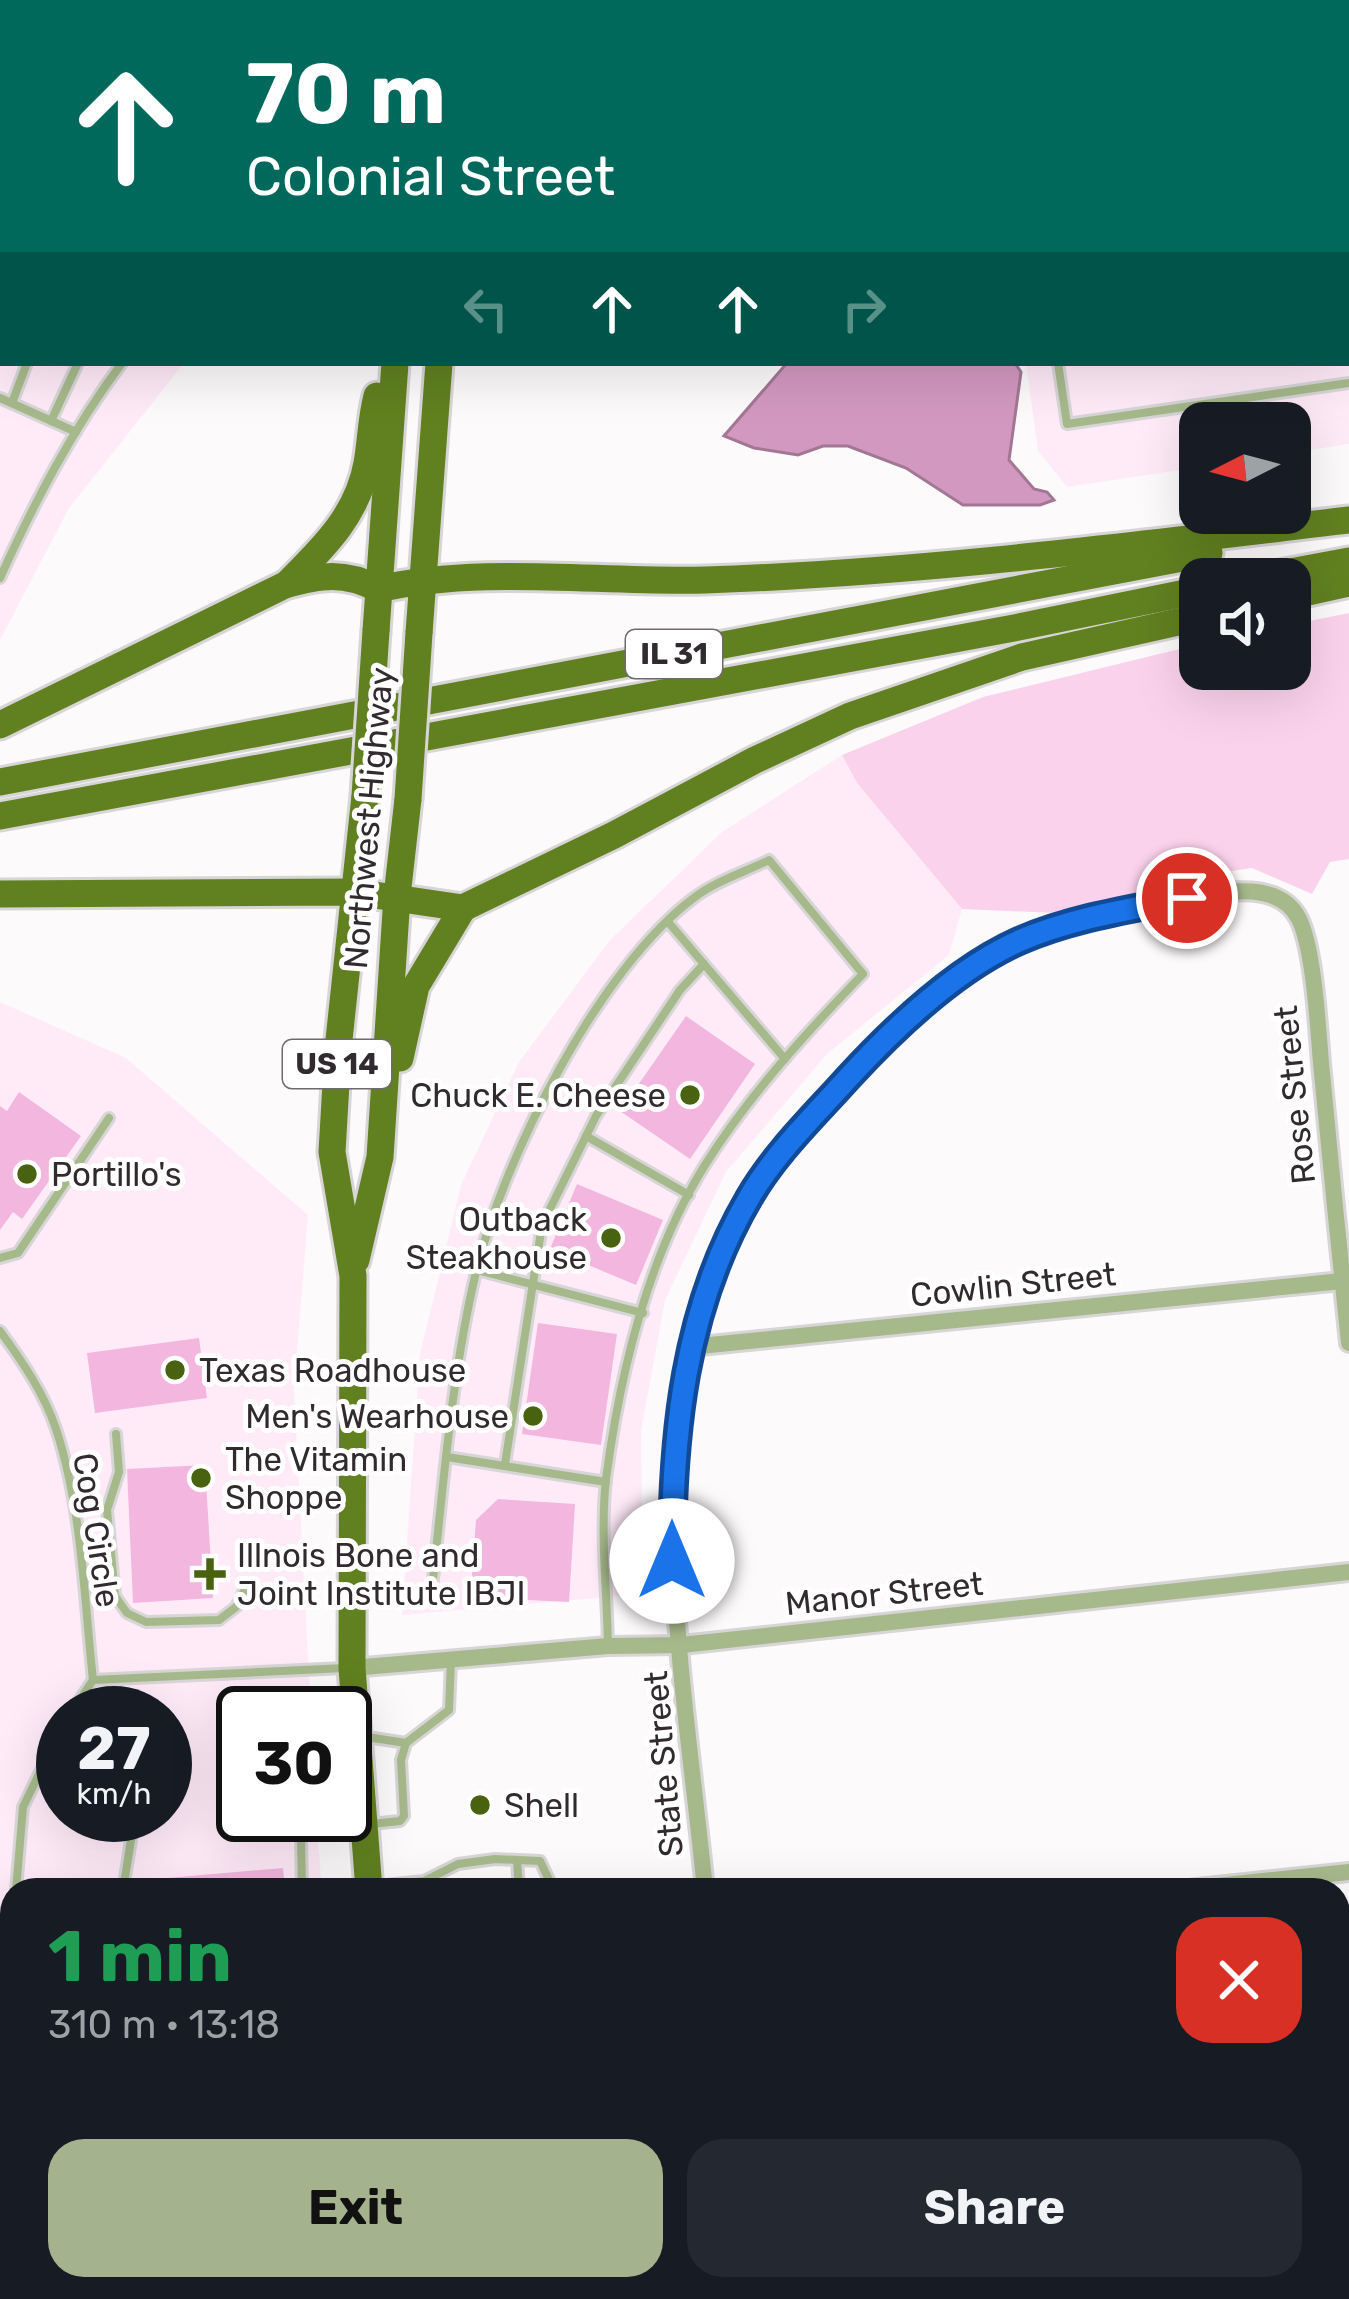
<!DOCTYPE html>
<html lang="en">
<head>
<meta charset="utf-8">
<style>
	:root { --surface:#171b24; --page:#242831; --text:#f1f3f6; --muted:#9ea1a6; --accent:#a5b28e }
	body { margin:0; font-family:Rubik,sans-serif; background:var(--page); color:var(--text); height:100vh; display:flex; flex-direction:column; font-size:45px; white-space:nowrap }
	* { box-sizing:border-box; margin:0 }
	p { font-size:39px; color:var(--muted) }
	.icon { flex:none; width:66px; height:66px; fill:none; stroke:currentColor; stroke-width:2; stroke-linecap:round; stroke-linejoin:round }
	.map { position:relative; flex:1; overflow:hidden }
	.side { position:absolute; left:0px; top:1878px; width:1350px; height:423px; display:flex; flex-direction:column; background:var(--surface); border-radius:36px 36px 0 0; box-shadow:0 12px 48px #0002 }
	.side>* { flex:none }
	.top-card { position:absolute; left:0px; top:0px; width:1350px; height:366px; box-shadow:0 12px 48px #0002; background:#00695c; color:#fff; overflow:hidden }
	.needle { width:78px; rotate:264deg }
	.controls { position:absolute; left:1179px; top:402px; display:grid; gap:24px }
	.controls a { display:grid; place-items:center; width:132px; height:132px; border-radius:24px; background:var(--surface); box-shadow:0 12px 48px #0002; font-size:60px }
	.speed { position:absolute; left:36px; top:1686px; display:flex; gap:24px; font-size:60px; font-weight:700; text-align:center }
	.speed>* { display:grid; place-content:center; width:156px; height:156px; border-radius:50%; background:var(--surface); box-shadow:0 12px 48px #0002; line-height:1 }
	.speed small { font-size:30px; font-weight:400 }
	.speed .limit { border:6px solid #111; border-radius:18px; background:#fff; color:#111 }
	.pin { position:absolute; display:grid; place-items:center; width:102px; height:102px; color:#fff; margin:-51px; border:6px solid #fff; border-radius:50%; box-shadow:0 3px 12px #0007 }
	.me { position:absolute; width:132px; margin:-66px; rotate:0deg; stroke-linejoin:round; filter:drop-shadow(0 0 9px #0008) }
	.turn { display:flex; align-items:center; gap:42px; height:252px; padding:0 48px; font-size:54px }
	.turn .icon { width:156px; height:156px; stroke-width:2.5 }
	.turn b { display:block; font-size:84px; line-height:102px }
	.lanes { display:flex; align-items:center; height:114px; padding:0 48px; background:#0003; justify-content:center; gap:60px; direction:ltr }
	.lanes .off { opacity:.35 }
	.round { display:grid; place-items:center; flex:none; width:126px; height:126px; border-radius:36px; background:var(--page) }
	.headline { display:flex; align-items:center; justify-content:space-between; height:204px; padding:0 48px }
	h1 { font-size:72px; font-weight:700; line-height:90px; color:#1e9e55 }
	.button { display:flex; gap:24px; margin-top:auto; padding:24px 48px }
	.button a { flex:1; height:138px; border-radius:36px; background:var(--accent); color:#111; font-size:48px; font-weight:700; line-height:138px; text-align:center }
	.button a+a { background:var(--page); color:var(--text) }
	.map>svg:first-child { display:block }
	.built { fill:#ffebf8; fill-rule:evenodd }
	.green { fill:#fbd2ec }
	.water { fill:#d398c0; stroke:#a27794; stroke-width:3 }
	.building { fill:#f3b6df }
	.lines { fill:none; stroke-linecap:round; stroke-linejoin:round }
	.lane-casing { stroke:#d8d5d7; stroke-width:14 }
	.street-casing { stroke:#d8d5d7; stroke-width:22 }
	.primary-casing { stroke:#d8d5d7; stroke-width:33 }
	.lane { stroke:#a6b98b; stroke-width:8 }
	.street { stroke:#a6b98b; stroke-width:16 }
	.primary { stroke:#618020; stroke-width:27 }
	.primary-bridge-casing { stroke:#d8d5d7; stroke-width:33; stroke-linecap:butt }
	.primary-bridge { stroke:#618020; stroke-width:27 }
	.route-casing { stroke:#114b97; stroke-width:30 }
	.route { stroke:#1a73e8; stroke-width:21 }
	.poi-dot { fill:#486210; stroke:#fff; stroke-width:4.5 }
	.labels { text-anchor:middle; stroke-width:10; stroke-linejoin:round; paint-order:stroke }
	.shield { fill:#fff; stroke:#6f6b6d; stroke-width:3 }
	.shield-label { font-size:30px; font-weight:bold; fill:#312b2f }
	.street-label { font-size:33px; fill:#312b2f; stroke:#fff }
	.poi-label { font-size:33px; fill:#312b2f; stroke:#fff; text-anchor:start }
</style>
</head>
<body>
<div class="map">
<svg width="1349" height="2299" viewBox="0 0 1349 2299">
	<rect width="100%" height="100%" fill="#fdfafc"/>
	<g class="built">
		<path d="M696,0H1349V444L1290,453V423H1200V467L1067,487L1038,451L1026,363H1347V3Z"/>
		<path d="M0,226L3,363H184L69,508L0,640Z"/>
		<path d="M842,755L857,783L962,909L949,955L827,1054L726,1172L665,1300L641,1431L643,1594L402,1615L420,1354L461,1185L519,1062L610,940L722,832Z"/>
		<path d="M0,1002L126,1058L308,1215L294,1390L311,1713H243V1815H316L322,1890H12V2289H354L355,2299H0ZM63,1713H165V1815H63Z"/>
	</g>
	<path class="green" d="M1349,613V859L1330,862L1312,894L1252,868L1205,875L1056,913L962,909L857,783L842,755L983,697L1200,644V669H1290V625Z"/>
	<path class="water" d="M787,363H1015L1021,372L1009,460L1034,489L1047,492L1054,500L1040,505H963L906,468L848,446H823L798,455L754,448L724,436Z"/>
	<g class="building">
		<path d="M686,1016L755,1064L690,1159L620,1111Z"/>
		<path d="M19,1092L81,1136L22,1219L13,1212L0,1230V1106L7,1111Z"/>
		<path d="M577,1184L663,1220L636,1285L550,1249Z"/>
		<path d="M538,1323L617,1334L601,1445L522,1434Z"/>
		<path d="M199,1338L207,1398L95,1413L87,1353Z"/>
		<path d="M205,1465L213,1598L133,1603L127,1469Z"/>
		<path d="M498,1499L575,1504L569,1602L490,1598L472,1575L476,1520Z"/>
		<path d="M283,1868L285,1890H167V1878Z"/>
	</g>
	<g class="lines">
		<g class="lane-casing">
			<g id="lane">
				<path d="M10,0V3"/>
				<path d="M60,0V3"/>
				<path d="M114,0V3"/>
				<path d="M1008,0V3"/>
				<path d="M1311,0L1312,3"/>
				<path d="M348,3L349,0"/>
				<path d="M0,19H3"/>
				<path d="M1347,251L1349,265"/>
				<path d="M0,262L3,261"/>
				<path d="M1058,363L1067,424L1349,383"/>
				<path d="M0,398L76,432"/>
				<path d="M12,403L27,363"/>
				<path d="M51,421L78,363"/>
				<path d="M0,578C34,503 72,430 122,363"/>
				<path d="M669,923L785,1059"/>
				<path d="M586,1136L689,1195"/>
				<path d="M0,1258L18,1253L109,1118"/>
				<path d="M477,1270L643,1313"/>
				<path d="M0,1331C22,1361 44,1393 56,1429C82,1508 84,1597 93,1680L345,1668"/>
				<path d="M116,1434L119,1472L107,1510L115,1596L127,1613L146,1622L219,1620L236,1607L247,1585"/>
				<path d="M447,1457L606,1482"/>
				<path d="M505,1464L542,1225L596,1116L680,990L704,964"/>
				<path d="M431,1598C443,1490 451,1377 476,1272C504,1157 599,968 695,897C716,881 745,872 769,860L863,974C806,1033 749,1095 705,1165C648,1256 620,1373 606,1479C600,1533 607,1591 608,1645"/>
				<path d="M71,1713L93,1680"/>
				<path d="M360,1736L406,1743"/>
				<path d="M371,1824L400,1821L404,1816L401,1760L406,1743L449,1710L451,1661"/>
				<path d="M301,1839L302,1890"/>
				<path d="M517,1860L519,1890"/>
				<path d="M376,1886L424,1881L458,1864L495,1859L540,1861L549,1880V1890"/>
				<path d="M16,1890L23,1807L63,1725"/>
				<path d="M123,1890L135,1815"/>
				<path d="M0,1945L12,1941"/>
				<path d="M0,2068L12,2036"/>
				<path d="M0,2177L12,2176"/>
				<path d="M143,2289L144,2299"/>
				<path d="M260,2289L261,2299"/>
				<path d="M369,2292L393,2291"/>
				<path d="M272,2299H286"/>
			</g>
		</g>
		<g class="street-casing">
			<g id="street">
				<path d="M690,1347L1342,1281"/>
				<path d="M352,1668L608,1646L682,1645L1349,1572"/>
				<path d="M705,1890C685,1684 641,1470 713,1270C752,1160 912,992 1016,942C1070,916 1134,908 1192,897C1226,891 1280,881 1299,919C1314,949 1318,1028 1321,1063C1330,1156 1339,1250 1349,1343"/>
				<path d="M1179,1890L1349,1872"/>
				<path d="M747,2289L749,2299"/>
				<path d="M1010,2289L1018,2299"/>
				<path d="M1082,2289L1091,2299"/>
				<path d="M1274,2289L1275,2299"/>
				<path d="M1329,2289L1330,2299"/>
			</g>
		</g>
		<g class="primary-casing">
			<g id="primary">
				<path d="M420,3V0"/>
				<path d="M456,3L457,0"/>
				<path d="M1253,579L1349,561"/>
				<path d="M289,582C324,547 358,514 367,463C371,441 371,418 377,396"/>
				<path d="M1290,596L1349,583"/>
				<path d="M376,631L395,363"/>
				<path d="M419,633L439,363"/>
				<path d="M0,725L285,585C320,575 345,571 378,589C485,565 597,583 705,580C920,573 1136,545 1349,520"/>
				<path d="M0,782L1209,553"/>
				<path d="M365,796L338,1049L332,1152L353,1276L352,1668L369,1890"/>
				<path d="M0,816L1014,628L1200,590"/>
				<path d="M0,894L354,892L463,908L614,835L755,760L850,716L1022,657L1200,617"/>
				<path d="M400,1058L416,986L463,908"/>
				<path d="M356,1260L380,1157L397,896L408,799"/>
				<path d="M400,2289L401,2299"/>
			</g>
		</g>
		<use href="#lane" class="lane"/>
		<use href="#street" class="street"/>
		<use href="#primary" class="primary"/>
		<g class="primary-bridge-casing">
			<g id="primary-bridge">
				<path d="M365,796L376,631"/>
				<path d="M408,799L419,633"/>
			</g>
		</g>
		<use href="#primary-bridge" class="primary-bridge"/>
	</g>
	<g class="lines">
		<g class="route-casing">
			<path id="route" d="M672,1561C672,1435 684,1309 749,1198C775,1153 814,1116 848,1078C894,1028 956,969 1019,941C1072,918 1131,909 1187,898"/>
		</g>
		<use href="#route" class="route"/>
	</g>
	<g class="poi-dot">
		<circle cx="690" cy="1095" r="12"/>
		<circle cx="27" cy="1174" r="12"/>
		<circle cx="611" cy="1238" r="12"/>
		<circle cx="175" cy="1370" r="12"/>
		<circle cx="533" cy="1416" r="12"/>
		<circle cx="201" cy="1478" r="12"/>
		<path d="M204 1556h12v12h12v12h-12v12h-12v-12h-12v-12h12z"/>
		<circle cx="480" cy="1805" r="12"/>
	</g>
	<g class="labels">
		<g class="shield">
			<rect x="626" y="630" width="96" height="48" rx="9"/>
			<rect x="283" y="1040" width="108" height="48" rx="9"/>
		</g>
		<g class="shield-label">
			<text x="674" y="664">IL 31</text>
			<text x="337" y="1074">US 14</text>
		</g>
		<g class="street-label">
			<text transform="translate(368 818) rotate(-85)" y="12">Northwest Highway</text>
			<text transform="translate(1294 1095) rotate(-96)" y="12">Rose Street</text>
			<text transform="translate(1013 1284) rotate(-6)" y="12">Cowlin Street</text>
			<text transform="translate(97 1530) rotate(81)" y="12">Cog Circle</text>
			<text transform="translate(884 1593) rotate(-6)" y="12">Manor Street</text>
			<text transform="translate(663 1764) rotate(-95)" y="12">State Street</text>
		</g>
		<g class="poi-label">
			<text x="666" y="1107" text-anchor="end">Chuck E. Cheese</text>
			<text x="51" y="1186">Portillo's</text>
			<text x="587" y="1231" text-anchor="end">Outback<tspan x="587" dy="38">Steakhouse</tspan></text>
			<text x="199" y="1382">Texas Roadhouse</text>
			<text x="509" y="1428" text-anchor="end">Men's Wearhouse</text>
			<text x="225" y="1471">The Vitamin<tspan x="225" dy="38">Shoppe</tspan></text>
			<text x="237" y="1567">Illnois Bone and<tspan x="237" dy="38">Joint Institute IBJI</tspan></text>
			<text x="504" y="1817">Shell</text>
		</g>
	</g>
</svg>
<div class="controls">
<a><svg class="needle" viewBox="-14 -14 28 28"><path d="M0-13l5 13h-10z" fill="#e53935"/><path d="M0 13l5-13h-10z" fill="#9ea1a6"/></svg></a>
<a><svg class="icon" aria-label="sound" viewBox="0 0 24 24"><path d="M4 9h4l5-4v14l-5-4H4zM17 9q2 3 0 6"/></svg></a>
</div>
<div class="speed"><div>27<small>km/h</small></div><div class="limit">30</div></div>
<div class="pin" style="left:1187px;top:898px;background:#d93025"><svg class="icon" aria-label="arrive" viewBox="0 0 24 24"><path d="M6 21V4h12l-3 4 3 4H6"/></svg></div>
<svg class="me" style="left:672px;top:1561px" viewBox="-20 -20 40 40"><circle r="19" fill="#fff"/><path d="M0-13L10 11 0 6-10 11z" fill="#1a73e8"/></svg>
<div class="top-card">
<div class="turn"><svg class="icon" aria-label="ahead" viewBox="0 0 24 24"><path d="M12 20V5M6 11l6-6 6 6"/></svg><div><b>70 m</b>Colonial Street</div></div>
<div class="lanes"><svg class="icon off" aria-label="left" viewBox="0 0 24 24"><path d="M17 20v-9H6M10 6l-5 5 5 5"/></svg><svg class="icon" aria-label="ahead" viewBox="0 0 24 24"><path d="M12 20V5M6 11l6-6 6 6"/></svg><svg class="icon" aria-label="ahead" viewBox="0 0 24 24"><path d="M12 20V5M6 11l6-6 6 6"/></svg><svg class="icon off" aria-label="right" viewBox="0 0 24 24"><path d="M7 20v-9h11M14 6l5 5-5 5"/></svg></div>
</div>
<section class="side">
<div class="headline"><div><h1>1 min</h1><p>310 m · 13:18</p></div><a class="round" style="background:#d93025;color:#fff"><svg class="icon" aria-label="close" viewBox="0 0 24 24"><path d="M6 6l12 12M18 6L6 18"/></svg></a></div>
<div class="button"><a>Exit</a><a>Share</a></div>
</section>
</div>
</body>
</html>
